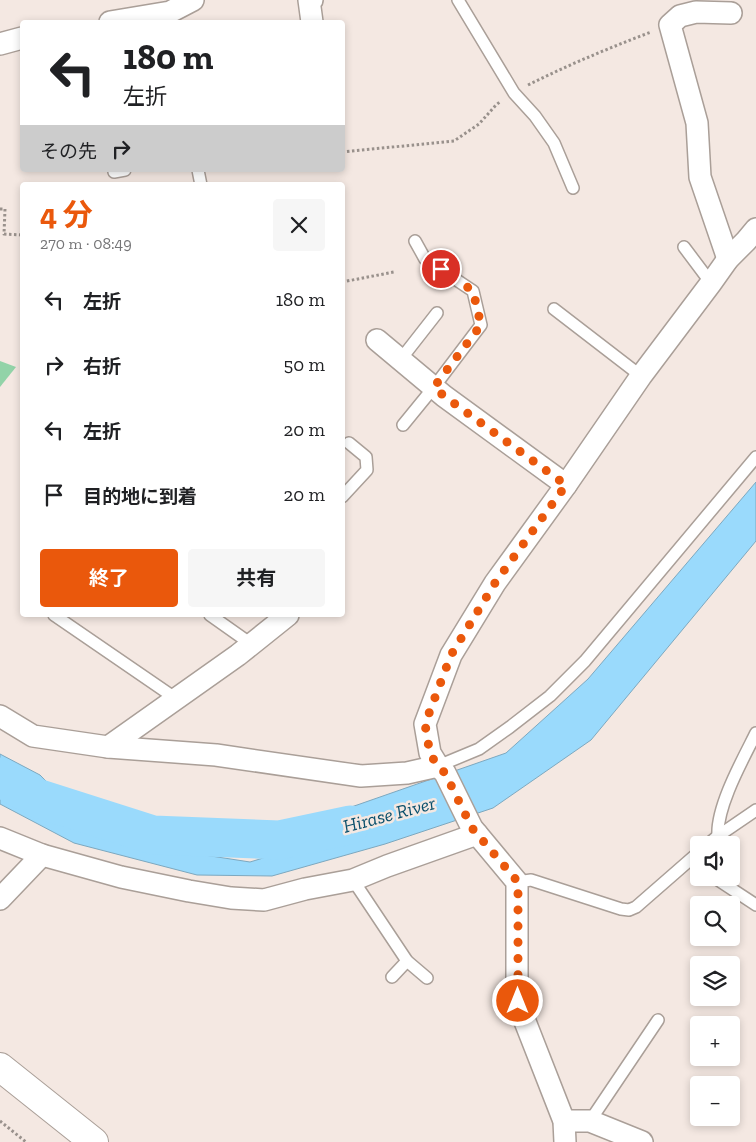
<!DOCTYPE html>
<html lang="ja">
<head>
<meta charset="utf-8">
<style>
	:root { --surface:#fff; --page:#f6f6f6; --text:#202124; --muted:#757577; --accent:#ea580c }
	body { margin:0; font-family:"Zilla Slab","Noto Sans JP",serif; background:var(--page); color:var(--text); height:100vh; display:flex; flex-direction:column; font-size:19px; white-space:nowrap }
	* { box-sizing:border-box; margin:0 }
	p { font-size:16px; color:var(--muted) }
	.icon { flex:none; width:28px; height:28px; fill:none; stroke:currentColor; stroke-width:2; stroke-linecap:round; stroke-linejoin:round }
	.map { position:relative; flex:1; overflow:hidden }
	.panel { position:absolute; left:20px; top:182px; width:325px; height:435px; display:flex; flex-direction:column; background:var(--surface); border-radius:5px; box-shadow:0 2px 8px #0003 }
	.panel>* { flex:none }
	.banner { position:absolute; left:20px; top:20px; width:325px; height:152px; border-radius:5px; box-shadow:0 2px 8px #0003; background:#fff; color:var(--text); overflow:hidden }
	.buttons { position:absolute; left:690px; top:836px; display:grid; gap:10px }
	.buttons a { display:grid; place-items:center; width:50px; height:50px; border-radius:5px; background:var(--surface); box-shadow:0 2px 8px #0003; font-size:25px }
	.pin { position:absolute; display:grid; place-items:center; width:42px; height:42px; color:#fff; margin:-21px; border:2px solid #fff; border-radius:50%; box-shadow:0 1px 5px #0007 }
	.me { position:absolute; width:55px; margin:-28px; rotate:0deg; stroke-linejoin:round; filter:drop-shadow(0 0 4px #0008) }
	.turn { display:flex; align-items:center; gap:18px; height:105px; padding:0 20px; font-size:22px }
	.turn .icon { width:65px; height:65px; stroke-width:2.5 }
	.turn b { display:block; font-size:35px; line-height:42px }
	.then { display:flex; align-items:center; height:48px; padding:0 20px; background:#0003; gap:10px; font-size:19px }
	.round { display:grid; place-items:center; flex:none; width:52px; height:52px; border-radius:5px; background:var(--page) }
	.head { display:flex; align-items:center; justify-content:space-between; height:85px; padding:0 20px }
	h1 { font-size:30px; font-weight:700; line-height:38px; color:var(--accent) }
	.button { display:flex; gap:10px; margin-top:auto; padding:10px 20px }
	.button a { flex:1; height:58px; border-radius:5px; background:var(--accent); color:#fff; font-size:20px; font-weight:700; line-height:58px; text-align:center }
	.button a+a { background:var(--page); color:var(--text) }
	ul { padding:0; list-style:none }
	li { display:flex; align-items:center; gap:15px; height:65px; padding:0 20px }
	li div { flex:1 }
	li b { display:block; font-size:19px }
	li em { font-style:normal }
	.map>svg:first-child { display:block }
	.green { fill:#92d3a8 }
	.water { fill:#9adafc; stroke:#7da8bf }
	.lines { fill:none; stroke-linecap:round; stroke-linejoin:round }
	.river { stroke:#9adafc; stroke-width:39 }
	.service-casing { stroke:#aa9f98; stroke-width:14 }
	.minor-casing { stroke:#aa9f98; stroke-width:24 }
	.primary-casing { stroke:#aa9f98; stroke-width:30 }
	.path { stroke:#99918c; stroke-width:3; stroke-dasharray:2.5 2.5; stroke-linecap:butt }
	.service { stroke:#fff; stroke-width:11 }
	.minor { stroke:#fff; stroke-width:21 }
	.primary { stroke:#fff; stroke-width:28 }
	.route { stroke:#ea580c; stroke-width:9; stroke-dasharray:0 16.2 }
	.labels { text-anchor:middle; stroke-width:5; stroke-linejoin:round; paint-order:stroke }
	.water-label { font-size:19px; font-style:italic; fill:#0a4f6b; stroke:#f4e8e2 }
</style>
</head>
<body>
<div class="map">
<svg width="756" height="1142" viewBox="0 0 756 1142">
	<rect width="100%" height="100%" fill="#f4e8e2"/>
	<path class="green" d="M0,361L16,367L0,387Z"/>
	<path class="water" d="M756,482V541L591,740L493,808L385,844L272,876L197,875L74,843L0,804V754L40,775L87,823L185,852L250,862L283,852L317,819L506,753L588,679Z"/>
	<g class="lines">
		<path class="river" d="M0,777L37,798L153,835L279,840L350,825"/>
		<g class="service-casing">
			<g id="service">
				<path d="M458,0L514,93L535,116L554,143L573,188"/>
				<path d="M198,170L201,185"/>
				<path d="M114,172L125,170"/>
				<path d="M684,247L711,283"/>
				<path d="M554,309L641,376"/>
				<path d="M401,359L437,313"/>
				<path d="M403,425L434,387L481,325L473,291L425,259L415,241"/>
				<path d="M342,497L367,470L366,457L349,443"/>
				<path d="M54,615L175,698"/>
				<path d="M210,615L251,644"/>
				<path d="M438,766L479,749L510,727L550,696L585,661L756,457"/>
				<path d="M718,836C716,807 743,759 756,733"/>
				<path d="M707,845L718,836L756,810"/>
				<path d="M715,878L756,905"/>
				<path d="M353,880L407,961L427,978"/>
				<path d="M517,882L531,880L621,909L629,910L636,907L699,852"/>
				<path d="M392,977L407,961"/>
				<path d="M590,1121L658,1020"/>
			</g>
		</g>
		<g class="minor-casing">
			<g id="minor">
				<path d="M312,0H309L312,22"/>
				<path d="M110,22L170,12L193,0"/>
				<path d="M0,44L22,38"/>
				<path d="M728,259L700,177L697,123L670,25L680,16L696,12L731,13"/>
				<path d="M377,340L444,396L566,485"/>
				<path d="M0,716L33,736L108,747L216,755L361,776L407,773L438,766"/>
				<path d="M108,747L238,655L288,615"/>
				<path d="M0,838L42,855L121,877L189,891L231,898L264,900L305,889L353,880L387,866L477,834"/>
				<path d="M0,899L42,855"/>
				<path d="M564,1121H590L642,1142"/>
				<path d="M565,1142L564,1121L517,1001V882L472,828L445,773L438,766L430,753L425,724L451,655L495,583L566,485L641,376L711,283L728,259L746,241L756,229"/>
			</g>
		</g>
		<g class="primary-casing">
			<path id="primary" d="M0,1067L94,1142"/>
		</g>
		<g class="path">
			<path d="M528,85C568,65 609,48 651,32"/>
			<path d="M342,152L454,141L479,124L496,105L501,101"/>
			<path d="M0,209H5L4,234L22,235"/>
			<path d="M342,282L394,272"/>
			<path d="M0,1121L26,1142"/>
		</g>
		<use href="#service" class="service"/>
		<use href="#minor" class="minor"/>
		<use href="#primary" class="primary"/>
	</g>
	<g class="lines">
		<path class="route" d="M441,269L473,291L481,325L434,387L444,396L566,485L495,583L451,655L425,724L430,754L438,766L445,773L472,828L518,882V1001"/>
	</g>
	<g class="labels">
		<g class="water-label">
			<text transform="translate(389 814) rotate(-15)" y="7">Hirase River</text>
		</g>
	</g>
</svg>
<div class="buttons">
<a><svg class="icon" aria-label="sound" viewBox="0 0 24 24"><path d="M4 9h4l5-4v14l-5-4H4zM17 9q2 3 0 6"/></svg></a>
<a><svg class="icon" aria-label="search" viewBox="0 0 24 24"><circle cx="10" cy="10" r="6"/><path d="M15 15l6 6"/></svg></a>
<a><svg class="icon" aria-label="layers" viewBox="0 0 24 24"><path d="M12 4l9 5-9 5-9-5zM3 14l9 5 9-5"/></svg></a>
<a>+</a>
<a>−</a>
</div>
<div class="pin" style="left:441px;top:269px;background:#d93025"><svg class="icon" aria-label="arrive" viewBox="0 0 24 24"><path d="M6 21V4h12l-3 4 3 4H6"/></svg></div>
<svg class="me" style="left:518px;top:1001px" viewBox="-20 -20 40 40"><circle r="17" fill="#ea580c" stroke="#fff" stroke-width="3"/><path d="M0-11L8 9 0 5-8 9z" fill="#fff"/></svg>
<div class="banner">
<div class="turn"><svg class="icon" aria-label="left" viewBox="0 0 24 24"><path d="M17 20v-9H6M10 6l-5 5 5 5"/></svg><div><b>180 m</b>左折</div></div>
<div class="then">その先<svg class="icon" aria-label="right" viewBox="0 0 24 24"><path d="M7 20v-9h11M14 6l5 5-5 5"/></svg></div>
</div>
<section class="panel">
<div class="head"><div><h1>4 分</h1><p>270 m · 08:49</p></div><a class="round"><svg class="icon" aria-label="close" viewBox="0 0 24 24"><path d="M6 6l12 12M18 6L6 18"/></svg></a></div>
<ul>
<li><svg class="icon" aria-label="left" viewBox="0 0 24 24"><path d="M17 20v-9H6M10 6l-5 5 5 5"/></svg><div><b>左折</b></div><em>180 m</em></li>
<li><svg class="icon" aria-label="right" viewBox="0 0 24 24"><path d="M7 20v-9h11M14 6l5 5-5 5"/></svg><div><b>右折</b></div><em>50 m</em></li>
<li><svg class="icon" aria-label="left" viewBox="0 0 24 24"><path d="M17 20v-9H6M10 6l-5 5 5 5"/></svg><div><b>左折</b></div><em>20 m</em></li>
<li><svg class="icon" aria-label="arrive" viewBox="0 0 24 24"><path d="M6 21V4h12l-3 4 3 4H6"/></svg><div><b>目的地に到着</b></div><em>20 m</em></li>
</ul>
<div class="button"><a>終了</a><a>共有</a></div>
</section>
</div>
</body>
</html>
